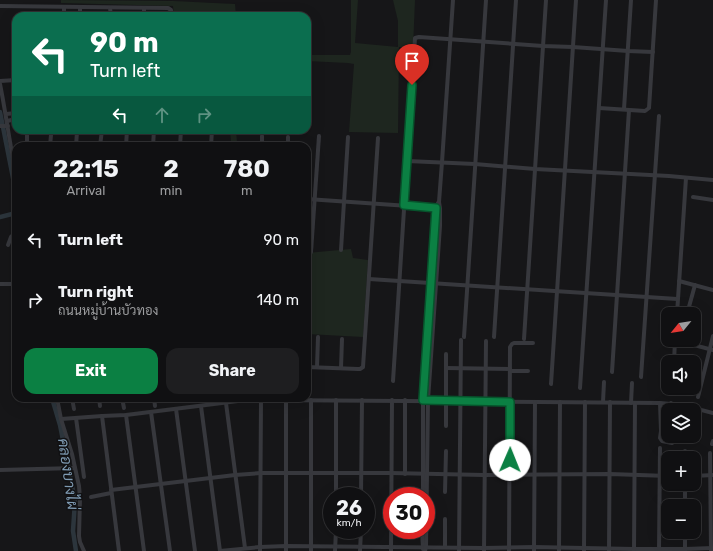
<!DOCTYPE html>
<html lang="en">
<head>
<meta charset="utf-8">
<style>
	:root { --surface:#101012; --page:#1e1e20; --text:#f1f3f6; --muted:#9c9d9f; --line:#303032; --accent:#0b8043 }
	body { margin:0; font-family:Rubik,Sarabun,sans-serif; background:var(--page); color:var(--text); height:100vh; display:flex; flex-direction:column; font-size:15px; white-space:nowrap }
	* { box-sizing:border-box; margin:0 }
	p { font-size:13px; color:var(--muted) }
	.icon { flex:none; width:22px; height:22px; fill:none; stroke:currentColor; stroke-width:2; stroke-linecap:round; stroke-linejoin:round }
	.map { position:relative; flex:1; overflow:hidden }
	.details { position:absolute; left:12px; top:142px; width:299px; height:260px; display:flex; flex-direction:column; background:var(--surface); border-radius:12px; box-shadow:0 4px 16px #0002,0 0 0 1px var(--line) }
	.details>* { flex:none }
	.guide { position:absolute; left:12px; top:12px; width:299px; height:122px; border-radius:12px; box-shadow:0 4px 16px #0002,0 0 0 1px var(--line); background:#0b6e4f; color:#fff; overflow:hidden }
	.needle { width:26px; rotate:240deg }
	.fabs { position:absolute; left:661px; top:307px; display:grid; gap:8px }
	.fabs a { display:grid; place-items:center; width:40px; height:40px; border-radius:8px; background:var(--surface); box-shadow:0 4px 16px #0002,0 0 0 1px var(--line); font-size:20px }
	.speed { position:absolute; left:323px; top:487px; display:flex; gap:8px; font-size:20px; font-weight:700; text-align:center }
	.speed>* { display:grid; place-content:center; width:52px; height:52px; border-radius:50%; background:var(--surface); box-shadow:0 4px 16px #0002,0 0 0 1px var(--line); line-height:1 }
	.speed small { font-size:10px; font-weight:400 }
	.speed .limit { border:6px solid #d22; background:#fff; color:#111 }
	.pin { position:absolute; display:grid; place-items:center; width:34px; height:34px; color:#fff; margin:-41px -17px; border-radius:50% 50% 50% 0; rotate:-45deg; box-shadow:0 0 4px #0007 }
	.pin .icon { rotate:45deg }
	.me { position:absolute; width:44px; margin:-22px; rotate:1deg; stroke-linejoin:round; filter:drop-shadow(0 0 3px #0008) }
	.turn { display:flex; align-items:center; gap:14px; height:84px; padding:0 12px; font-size:18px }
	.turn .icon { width:52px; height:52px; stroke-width:2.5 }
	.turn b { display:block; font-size:28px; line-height:34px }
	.lanes { display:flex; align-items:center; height:38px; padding:0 12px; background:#0003; justify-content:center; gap:20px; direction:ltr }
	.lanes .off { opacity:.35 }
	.eta { display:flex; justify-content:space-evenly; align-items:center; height:68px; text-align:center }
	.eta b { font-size:24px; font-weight:700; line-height:28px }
	.cta { display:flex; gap:8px; margin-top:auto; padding:8px 12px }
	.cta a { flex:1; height:46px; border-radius:12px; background:var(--accent); color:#fff; font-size:16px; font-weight:700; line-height:46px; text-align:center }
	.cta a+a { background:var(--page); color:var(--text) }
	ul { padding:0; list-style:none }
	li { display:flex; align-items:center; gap:12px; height:60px; padding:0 12px }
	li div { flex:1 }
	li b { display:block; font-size:15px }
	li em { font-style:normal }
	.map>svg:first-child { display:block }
	.green { fill:#1e261f }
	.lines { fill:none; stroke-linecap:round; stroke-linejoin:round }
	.canal { stroke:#2c353c; stroke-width:4.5 }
	.minor { stroke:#37383d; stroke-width:4 }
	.route-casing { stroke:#07532c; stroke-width:10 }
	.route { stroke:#0b8043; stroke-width:7 }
	.labels { text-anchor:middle; stroke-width:3; stroke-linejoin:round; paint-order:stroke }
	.water-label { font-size:15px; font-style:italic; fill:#7f9bb3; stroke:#111113 }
</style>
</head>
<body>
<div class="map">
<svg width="713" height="551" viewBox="0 0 713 551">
	<rect width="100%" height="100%" fill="#161618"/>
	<g class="green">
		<path d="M61,0L173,1L235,4L236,16H174L173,6L61,3Z"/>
		<path d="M351,0H358L355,43L398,47V21L393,0H415L413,48L399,47L398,133L349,132L354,64L348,63L307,61V55H350L351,52Z"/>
		<path d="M230,130H236L237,142H231Z"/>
		<path d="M351,249L353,258L368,260L363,337L307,334V253Z"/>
	</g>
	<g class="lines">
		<g class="canal">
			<path d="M0,112L16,193"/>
			<path d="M0,217L16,213"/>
			<path d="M52,398L60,425L75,501L73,531L76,551"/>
		</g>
		<g class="minor">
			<path d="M0,6L168,8L171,10L172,16"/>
			<path d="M64,7V16"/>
			<path d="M80,7V16"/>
			<path d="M110,8L111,16"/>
			<path d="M144,8V16"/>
			<path d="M0,81L16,80"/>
			<path d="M0,84C6,114 10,145 16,175"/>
			<path d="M599,108L645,111L649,108L656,0"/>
			<path d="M624,109L631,0"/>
			<path d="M6,114L16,113"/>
			<path d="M7,121L16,119"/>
			<path d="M0,126H8"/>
			<path d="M27,146V131"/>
			<path d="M50,146L51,135"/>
			<path d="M76,146L77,132"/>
			<path d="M100,146L102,130"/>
			<path d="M126,146L127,130"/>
			<path d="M153,146L154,130"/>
			<path d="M180,146L181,130"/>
			<path d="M211,146L212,130"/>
			<path d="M236,146V145"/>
			<path d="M262,146V136"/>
			<path d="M288,146V137"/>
			<path d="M407,161L475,164L535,169L669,176L713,180"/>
			<path d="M693,197L713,200"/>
			<path d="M307,199L438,208"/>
			<path d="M8,245L11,237L16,232"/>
			<path d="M341,250L348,137"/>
			<path d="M311,252L319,136"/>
			<path d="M369,279L647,297L677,299"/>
			<path d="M679,281L713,290"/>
			<path d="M0,284H16"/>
			<path d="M677,314L686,178"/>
			<path d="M687,314L695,285"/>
			<path d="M464,337L486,0"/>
			<path d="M494,337L516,0"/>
			<path d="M524,339L546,0"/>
			<path d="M675,340L713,350"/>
			<path d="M674,362L675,340"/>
			<path d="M307,367L358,369H360L363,367L378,138"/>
			<path d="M317,367L318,337"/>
			<path d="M341,368L342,339"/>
			<path d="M446,368L510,369"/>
			<path d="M510,371H528"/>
			<path d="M612,372L629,110"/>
			<path d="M641,377L659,116"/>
			<path d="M393,381L415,38L419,37L543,46L573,47L628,51L653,52"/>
			<path d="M551,384L576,0"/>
			<path d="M580,388L606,0"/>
			<path d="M698,397L713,336"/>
			<path d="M57,398L61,419L72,454L79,486L80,498L79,536L80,542L84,551"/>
			<path d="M72,398L74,409"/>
			<path d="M99,398L100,406"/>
			<path d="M122,398L124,408"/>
			<path d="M154,398L155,406"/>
			<path d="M184,398V400"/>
			<path d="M603,402L604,382"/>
			<path d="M226,403L245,548"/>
			<path d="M631,403L632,383"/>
			<path d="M660,403L661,431L660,438L662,441L672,443"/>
			<path d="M201,406L220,551"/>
			<path d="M176,409L195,551"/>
			<path d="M670,410L671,403"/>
			<path d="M151,412L170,551"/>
			<path d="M126,415L144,551"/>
			<path d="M102,416L119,551"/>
			<path d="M694,417L696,408"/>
			<path d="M76,418L84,477"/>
			<path d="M61,419L102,416L126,415L246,400H261L660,403C678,404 695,408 713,413"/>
			<path d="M446,426V354"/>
			<path d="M661,431L665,427L668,416"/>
			<path d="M689,437V436"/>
			<path d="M712,444L713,441"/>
			<path d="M710,453L711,551"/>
			<path d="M685,458V451"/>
			<path d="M0,470L75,468"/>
			<path d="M405,474V400"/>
			<path d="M694,476L713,475"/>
			<path d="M685,484V506"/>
			<path d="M111,490L235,475L261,473H391L484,475L610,474L668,476"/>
			<path d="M445,492L446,451"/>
			<path d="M336,496V400"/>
			<path d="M361,496L362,400"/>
			<path d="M423,496V400L435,218L436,208L438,203"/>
			<path d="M91,497L111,493"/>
			<path d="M422,530L423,549"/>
			<path d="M445,547V519"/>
			<path d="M220,551L260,547L286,546L484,548L534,547L634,549H685L713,548"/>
			<path d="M260,551L261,400"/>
			<path d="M286,551V400"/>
			<path d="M311,551V400"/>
			<path d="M335,551L336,530"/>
			<path d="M360,551L361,530"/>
			<path d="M391,551L392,400"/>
			<path d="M425,551L426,547L428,400L440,226V208L439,202L442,162L453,0"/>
			<path d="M459,551L461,340"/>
			<path d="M484,551L486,341"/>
			<path d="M509,551L510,347L512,344L514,343H533"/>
			<path d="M534,551L535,402"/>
			<path d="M559,551L560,402"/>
			<path d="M584,551L585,402"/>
			<path d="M609,551L610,402"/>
			<path d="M634,551L635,403"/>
			<path d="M659,551L660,448"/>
			<path d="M685,551V532"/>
		</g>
	</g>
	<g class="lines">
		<g class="route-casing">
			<path id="route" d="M412,85L404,205L436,208L423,400L510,402V460"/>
		</g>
		<use href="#route" class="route"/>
	</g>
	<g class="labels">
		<g class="water-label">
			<text transform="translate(68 474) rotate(82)" y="5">คลองบางไผ่</text>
		</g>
	</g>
</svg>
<div class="fabs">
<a><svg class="needle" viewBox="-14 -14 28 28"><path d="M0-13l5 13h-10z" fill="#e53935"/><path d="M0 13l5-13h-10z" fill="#9c9d9f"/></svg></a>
<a><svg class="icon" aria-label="sound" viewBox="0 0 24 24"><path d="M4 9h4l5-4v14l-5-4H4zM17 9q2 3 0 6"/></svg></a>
<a><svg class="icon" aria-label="layers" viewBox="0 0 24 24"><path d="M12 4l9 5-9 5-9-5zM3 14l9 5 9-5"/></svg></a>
<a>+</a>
<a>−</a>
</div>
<div class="speed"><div>26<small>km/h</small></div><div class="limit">30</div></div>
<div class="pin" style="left:412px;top:85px;background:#d93025"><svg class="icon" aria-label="arrive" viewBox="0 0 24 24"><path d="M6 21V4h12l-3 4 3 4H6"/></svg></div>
<svg class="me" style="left:510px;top:460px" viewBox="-20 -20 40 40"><circle r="19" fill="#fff"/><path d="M0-13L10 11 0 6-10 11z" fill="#0b8043"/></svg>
<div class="guide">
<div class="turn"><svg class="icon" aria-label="left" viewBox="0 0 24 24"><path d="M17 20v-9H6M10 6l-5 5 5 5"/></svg><div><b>90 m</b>Turn left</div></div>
<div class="lanes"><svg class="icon" aria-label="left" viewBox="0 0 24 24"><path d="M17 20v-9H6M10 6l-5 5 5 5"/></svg><svg class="icon off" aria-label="ahead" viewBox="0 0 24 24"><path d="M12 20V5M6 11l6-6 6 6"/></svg><svg class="icon off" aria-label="right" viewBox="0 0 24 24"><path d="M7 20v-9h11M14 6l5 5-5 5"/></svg></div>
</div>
<section class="details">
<div class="eta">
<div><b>22:15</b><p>Arrival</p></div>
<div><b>2</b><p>min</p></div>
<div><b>780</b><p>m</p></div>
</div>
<ul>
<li><svg class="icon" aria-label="left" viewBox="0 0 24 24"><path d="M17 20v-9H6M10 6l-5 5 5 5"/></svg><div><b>Turn left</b></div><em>90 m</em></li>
<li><svg class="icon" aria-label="right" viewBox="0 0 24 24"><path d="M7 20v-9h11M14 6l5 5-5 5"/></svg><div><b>Turn right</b><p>ถนนหมู่บ้านบัวทอง</p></div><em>140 m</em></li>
</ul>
<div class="cta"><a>Exit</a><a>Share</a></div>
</section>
</div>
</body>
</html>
